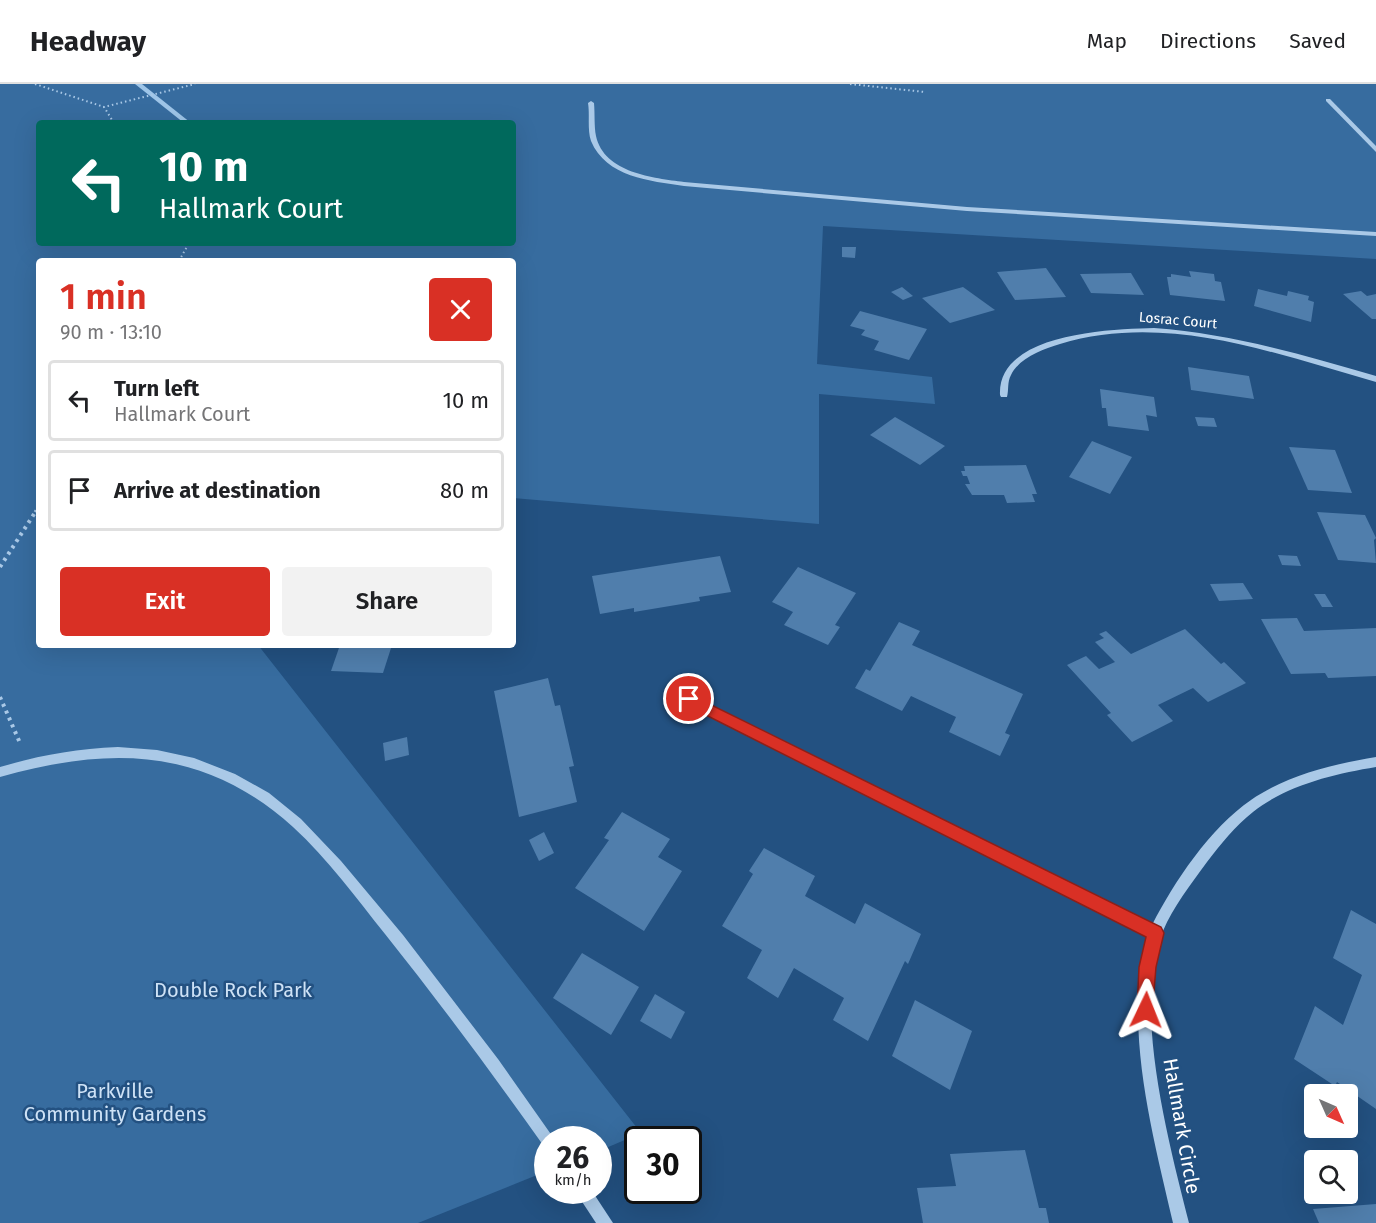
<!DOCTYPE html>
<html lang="en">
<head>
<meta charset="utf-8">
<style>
	:root { --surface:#fff; --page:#f2f2f2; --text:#202124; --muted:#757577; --line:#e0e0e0; --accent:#d93025 }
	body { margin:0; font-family:"Fira Sans",sans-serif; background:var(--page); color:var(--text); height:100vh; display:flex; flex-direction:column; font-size:22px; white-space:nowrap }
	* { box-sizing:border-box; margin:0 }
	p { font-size:20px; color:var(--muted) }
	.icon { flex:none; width:33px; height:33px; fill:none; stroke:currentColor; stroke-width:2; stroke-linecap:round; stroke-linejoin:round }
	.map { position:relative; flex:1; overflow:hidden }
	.details { position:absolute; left:36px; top:174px; width:480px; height:390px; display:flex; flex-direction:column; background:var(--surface); border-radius:6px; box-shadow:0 6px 24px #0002 }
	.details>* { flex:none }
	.hud { position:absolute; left:36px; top:36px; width:480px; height:126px; border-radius:6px; box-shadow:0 6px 24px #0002; background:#00695c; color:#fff; overflow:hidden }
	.needle { width:39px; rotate:135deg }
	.tools { position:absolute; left:1304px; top:1000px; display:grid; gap:12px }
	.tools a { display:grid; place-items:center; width:54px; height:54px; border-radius:6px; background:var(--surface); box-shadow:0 6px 24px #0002; font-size:30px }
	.speed { position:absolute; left:534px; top:1042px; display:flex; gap:12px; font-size:30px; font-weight:700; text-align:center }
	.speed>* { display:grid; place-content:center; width:78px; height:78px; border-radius:50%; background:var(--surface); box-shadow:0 6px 24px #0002; line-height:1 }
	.speed small { font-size:15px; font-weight:400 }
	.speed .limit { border:3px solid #111; border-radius:9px; background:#fff; color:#111 }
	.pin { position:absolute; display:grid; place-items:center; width:51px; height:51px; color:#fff; margin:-26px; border:3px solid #fff; border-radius:50%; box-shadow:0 2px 6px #0007 }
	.me { position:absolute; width:66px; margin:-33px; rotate:2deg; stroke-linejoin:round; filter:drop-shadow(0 0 4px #0008) }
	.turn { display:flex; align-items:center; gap:21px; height:126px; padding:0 24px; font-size:27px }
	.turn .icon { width:78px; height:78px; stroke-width:2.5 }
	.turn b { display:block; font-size:42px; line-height:51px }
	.round { display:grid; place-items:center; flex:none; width:63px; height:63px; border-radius:6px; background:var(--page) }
	.headline { display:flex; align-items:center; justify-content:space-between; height:102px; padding:0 24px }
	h1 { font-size:36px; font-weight:600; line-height:45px; color:var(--accent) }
	.action { display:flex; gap:12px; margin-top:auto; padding:12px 24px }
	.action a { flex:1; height:69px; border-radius:6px; background:var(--accent); color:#fff; font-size:24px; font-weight:600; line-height:69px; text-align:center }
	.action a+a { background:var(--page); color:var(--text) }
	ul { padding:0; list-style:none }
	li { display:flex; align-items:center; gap:18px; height:81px; margin:0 12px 9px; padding:0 12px; border:3px solid var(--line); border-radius:6px }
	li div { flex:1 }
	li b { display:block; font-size:22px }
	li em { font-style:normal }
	header { display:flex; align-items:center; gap:36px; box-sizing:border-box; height:84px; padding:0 30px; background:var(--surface); border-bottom:2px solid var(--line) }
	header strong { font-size:28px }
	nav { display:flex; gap:33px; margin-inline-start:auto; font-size:21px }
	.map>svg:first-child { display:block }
	.green { fill:#376c9f; fill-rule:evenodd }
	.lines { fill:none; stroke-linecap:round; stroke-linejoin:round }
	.stream { fill:#9ec5e8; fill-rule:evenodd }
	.building { fill:#507eac }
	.path-far2 { stroke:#aac9e7; stroke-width:2; stroke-dasharray:1.5 3; stroke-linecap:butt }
	.path-far1 { stroke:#aac9e7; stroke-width:3; stroke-dasharray:2 4; stroke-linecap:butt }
	.path { stroke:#aac9e7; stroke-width:4; stroke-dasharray:3 4.5; stroke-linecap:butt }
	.minor { fill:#aac9e7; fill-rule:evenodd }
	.route { fill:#d93025; stroke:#8d1f18; stroke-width:1.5 }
	.labels { text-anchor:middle; stroke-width:5; stroke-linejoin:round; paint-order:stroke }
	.far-street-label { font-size:14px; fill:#fff; stroke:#235181 }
	.near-park-label { font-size:20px; fill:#cee2f6; stroke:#235181 }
	.near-street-label { font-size:20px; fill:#fff; stroke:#235181 }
</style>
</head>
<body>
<header>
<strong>Headway</strong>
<nav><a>Map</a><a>Directions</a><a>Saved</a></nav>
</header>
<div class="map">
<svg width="1376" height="1139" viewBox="0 0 1376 1139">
	<rect width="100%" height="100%" fill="#235181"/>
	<path class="green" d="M0,0H1376V175L823,142L817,280L932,293L935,320L819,310V440L513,414V177H39V561H258L641,1049L599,1067L598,1056H548L547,1087L418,1139H0ZM39,39H513V159H39Z"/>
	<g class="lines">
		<path class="stream" d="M135,0H142L191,39H184Z"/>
	</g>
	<g class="building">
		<path d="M842,163H856L855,174L842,173Z"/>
		<path d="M1046,184L1066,213L1015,216L997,188Z"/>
		<path d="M1189,187L1214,190L1215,197L1221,198L1225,217L1170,211L1167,193H1171V190L1191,193Z"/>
		<path d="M1131,189L1144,211L1091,209L1080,190Z"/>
		<path d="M902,203L913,212L903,216L891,208Z"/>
		<path d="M963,203L995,226L950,239L922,214Z"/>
		<path d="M1258,205L1287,212L1288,207L1309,212L1308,216L1314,218L1311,238L1254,222Z"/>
		<path d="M1361,207L1367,212L1376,210V235H1372L1343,210Z"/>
		<path d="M860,227L927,245L909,276L874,266L879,257L861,251L865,246L850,242Z"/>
		<path d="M1188,283L1249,292L1254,315L1191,306Z"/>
		<path d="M1100,305L1154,313L1157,333L1146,331L1149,347L1108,342L1106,324H1102Z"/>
		<path d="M895,333L945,362L920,381L870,351Z"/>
		<path d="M1195,333L1214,334L1217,343L1198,342Z"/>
		<path d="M1092,357L1132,373L1110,410L1069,393Z"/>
		<path d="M1289,363L1335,366L1352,409L1308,406Z"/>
		<path d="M1026,381L1037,410H1032L1035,418L1007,419L1004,411H972L965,400H970L967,392H963L961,387H965L964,382Z"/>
		<path d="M1317,428L1365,431L1376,454L1374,456L1376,479L1338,476Z"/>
		<path d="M1278,471L1297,472L1301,482L1282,481Z"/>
		<path d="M720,472L731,508L699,513L700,517L634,528V524L600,530L592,492Z"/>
		<path d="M798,483L856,509L835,541L840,543L828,561L784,541L793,528L772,518Z"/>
		<path d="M1243,499L1253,515L1219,517L1210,500Z"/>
		<path d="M1314,510H1325L1333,523H1322Z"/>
		<path d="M1297,534L1304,547L1376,544V592L1328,594L1325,589L1291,590L1261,535Z"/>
		<path d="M899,538L920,547L912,561L1023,610L1005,649L1010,651L1000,672L949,648L956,633L911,612L902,627L855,604L866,585L870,587Z"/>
		<path d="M1185,545L1221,580L1224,578L1246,599L1208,618L1193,604L1158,621L1173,637L1132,658L1107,631L1111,629L1067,581L1086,572L1099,585L1115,578L1095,558L1104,554L1099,550L1106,547L1131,570Z"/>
		<path d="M340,561H392L383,589L331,587Z"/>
		<path d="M548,594L555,622L560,621L574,682L569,683L577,718L519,733L494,607Z"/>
		<path d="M407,653L409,671L385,677L383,659Z"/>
		<path d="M622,728L670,755L658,773L682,787L644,847L575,804L609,756L604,754Z"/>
		<path d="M544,748L554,769L539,777L529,756Z"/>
		<path d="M764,764L815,792L805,812L855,840L865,819L921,850L908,880L905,877L868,957L833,936L844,914L794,884L778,914L747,894L762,866L722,842L753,790L749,787Z"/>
		<path d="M1351,826L1376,840V1025L1337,998L1335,1002L1294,975L1315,922L1343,941L1362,891L1333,874Z"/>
		<path d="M582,869L639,903L611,951L553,914Z"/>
		<path d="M655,910L685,928L671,955L640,937Z"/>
		<path d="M915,916L972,947L950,1006L892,972Z"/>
		<path d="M1025,1066L1039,1124H1046L1049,1139H923L917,1104L956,1102L950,1070Z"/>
		<path d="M1376,1120V1139H1319L1313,1125Z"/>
	</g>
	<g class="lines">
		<g class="path-far2">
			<path d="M35,0L104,23"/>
			<path d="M850,0L925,8"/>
			<path d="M114,39L104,23L195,0"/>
			<path d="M179,177L189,159"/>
		</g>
		<path class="path-far1" d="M35,428L39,422"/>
		<g class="path">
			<path d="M0,483L36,427"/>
			<path d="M0,613L20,659"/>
		</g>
		<g class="minor">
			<path d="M1326,15H1330L1376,62V68L1326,17Z"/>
			<path d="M591,17L594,19C595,30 594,42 596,52C604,89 654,94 684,98L967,123L1376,148V152L967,127L684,102C650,97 606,93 591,57C587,45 590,31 588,19Z"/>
			<path d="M1154,244C1232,250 1301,270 1376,292V298C1273,269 1167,228 1060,260C1043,265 1019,274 1011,291C1007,298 1009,306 1007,313H1001L1000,311C997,249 1111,245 1154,244Z"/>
			<path d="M689,610L1152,841C1174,798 1210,744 1251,716C1287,691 1334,680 1376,673V683C1334,690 1287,701 1253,728C1235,742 1221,760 1207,778C1191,800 1173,823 1163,847C1131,921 1170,1063 1189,1139H1173C1153,1051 1122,941 1148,852L685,618L684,615L685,612Z"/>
			<path d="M118,663L157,666L194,674L235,690L269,709L301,735L341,777L403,851L498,975L555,1056H548V1063L543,1061C492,989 440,919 385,850C356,814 328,775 293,743C204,663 110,662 0,693V683C41,671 75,665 118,663Z"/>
			<path d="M575,1107H592L613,1139H596Z"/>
		</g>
	</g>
	<path class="route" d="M689,610L1161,843L1164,849L1156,883L1152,932L1146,935L1139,932L1137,926L1139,883L1146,853L684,620V611Z"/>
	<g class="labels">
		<g class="far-street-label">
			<text transform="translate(1178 236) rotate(5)" y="5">Losrac Court</text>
		</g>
		<g class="near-park-label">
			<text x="233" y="913">Double Rock Park</text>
			<text x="115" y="1014">Parkville<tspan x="115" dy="23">Community Gardens</tspan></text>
		</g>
		<g class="near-street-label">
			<text transform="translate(1182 1042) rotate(80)" y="7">Hallmark Circle</text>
		</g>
	</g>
</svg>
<div class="tools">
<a><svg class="needle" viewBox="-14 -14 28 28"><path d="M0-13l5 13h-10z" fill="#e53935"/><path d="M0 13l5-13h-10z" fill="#757577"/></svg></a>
<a><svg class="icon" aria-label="search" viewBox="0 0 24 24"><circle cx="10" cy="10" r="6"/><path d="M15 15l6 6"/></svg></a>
</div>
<div class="speed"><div>26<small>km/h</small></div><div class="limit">30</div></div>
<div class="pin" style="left:689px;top:615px;background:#d93025"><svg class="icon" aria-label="arrive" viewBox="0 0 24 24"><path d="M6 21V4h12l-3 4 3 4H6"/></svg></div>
<svg class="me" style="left:1146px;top:926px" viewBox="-20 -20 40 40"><path d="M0-17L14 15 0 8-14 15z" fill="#d93025" stroke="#fff" stroke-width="4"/></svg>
<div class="hud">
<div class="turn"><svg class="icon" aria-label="left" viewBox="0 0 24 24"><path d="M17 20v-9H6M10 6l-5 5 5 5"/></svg><div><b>10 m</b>Hallmark Court</div></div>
</div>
<section class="details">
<div class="headline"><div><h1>1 min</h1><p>90 m · 13:10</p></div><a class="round" style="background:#d93025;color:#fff"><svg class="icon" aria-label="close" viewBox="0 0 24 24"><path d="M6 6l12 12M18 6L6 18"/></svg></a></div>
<ul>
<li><svg class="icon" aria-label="left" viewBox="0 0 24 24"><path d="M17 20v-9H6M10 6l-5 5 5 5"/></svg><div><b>Turn left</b><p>Hallmark Court</p></div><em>10 m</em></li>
<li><svg class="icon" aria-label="arrive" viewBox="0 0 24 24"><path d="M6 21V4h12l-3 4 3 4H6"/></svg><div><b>Arrive at destination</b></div><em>80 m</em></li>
</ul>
<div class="action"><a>Exit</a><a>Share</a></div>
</section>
</div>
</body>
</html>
